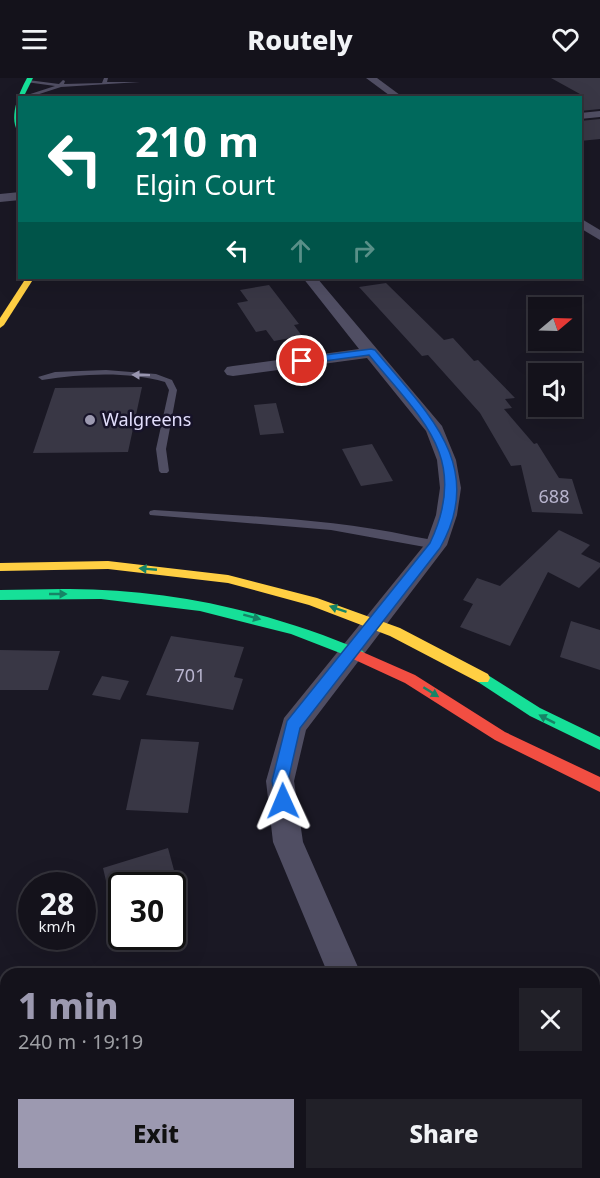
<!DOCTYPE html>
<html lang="en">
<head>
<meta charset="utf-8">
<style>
	:root { --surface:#14121b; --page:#212028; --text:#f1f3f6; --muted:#9d9ea3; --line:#33323a; --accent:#9c99b0 }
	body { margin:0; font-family:"Noto Sans",sans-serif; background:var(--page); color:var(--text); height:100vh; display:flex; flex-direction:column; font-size:22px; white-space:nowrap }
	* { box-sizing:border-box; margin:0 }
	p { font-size:20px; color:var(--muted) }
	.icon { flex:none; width:33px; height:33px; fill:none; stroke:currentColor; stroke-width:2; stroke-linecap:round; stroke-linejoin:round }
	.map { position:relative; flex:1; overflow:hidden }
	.drawer { position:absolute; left:0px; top:890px; width:600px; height:212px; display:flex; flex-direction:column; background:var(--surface); border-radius:18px 18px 0 0; box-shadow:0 6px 24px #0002,0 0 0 2px var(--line) }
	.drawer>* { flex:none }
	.hud { position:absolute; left:18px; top:18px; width:564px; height:183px; border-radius:0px; box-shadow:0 6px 24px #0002,0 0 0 2px var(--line); background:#00695c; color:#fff; overflow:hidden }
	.needle { width:39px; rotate:71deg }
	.controls { position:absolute; left:528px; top:219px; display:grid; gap:12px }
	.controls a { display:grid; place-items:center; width:54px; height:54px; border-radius:0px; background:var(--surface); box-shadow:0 6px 24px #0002,0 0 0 2px var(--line); font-size:30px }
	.speed { position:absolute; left:18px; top:794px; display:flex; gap:12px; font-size:30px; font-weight:700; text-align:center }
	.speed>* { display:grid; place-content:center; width:78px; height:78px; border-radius:50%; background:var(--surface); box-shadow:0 6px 24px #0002,0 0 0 2px var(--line); line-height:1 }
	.speed small { font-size:15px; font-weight:400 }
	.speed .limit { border:3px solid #111; border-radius:9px; background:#fff; color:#111 }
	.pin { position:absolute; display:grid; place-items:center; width:51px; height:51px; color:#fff; margin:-26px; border:3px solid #fff; border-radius:50%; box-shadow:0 2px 6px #0007 }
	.me { position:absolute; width:66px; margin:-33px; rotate:359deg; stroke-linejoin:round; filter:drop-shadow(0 0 4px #0008) }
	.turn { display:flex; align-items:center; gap:21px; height:126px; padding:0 18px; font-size:27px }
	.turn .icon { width:78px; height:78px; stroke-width:2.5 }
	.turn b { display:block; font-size:42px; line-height:51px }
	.lanes { display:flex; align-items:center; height:57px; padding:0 18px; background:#0003; justify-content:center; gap:30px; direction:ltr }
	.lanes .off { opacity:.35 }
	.round { display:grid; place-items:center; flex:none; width:63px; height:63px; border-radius:0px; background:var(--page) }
	.summary { display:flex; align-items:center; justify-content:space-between; height:102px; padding:0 18px }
	h1 { font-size:36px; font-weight:800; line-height:45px; color:var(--accent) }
	.cta { display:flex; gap:12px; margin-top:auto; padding:12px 18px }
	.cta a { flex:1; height:69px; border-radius:0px; background:var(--accent); color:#111; font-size:24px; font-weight:800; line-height:69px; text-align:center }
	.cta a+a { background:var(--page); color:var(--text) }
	header { display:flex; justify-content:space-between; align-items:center; height:78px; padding:0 18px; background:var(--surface); font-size:27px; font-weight:800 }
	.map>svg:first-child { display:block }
	.building { fill:#393745 }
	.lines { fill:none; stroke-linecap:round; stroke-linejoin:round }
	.lane { fill:#504e63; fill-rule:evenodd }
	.street { fill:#504e63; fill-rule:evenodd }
	.fast { fill:#16e098; fill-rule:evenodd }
	.slow { fill:#ffcf43; fill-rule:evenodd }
	.jam { fill:#f24e42; fill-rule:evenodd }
	.oneway { fill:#9996b0 }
	.oneway2 { fill:#168466 }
	.route { fill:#1a73e8; stroke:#114b97; stroke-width:1.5 }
	.poi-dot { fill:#9c99b0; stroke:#171329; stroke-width:2 }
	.labels { text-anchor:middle; stroke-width:5; stroke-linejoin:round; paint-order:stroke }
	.far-poi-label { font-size:18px; fill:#e2defc; stroke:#171329; text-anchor:start }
	.number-label { font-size:18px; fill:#b8b4ce }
</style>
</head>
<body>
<header><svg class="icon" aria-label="menu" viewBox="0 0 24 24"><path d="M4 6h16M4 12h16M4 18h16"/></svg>Routely<svg class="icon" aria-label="heart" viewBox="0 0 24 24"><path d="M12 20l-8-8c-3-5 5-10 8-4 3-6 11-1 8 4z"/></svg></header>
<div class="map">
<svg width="600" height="1100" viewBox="0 0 600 1100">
	<rect width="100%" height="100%" fill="#1a1824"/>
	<g class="building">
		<path d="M551,0H600V31L580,33V16Z"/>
		<path d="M600,41V61L580,63V43Z"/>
		<path d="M386,205L444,262L453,260L474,283L478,282L515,320L505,321L512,330L504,331L534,366L537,365L559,400L572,401L583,436L532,434L521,387L511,388L480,335L428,277L422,278L359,209Z"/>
		<path d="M269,207L299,246L294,247L302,258L274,263L266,252L256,254L237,225L248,223L240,212Z"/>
		<path d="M142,309L128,374L33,375L55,310Z"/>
		<path d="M276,325L284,355L260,357L254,327Z"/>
		<path d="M372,366L393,403L361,408L342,371Z"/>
		<path d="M559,452L590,467L581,476L600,485V489L579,510L548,494L510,568L460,549L473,526L463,522L477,500L500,508Z"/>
		<path d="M571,543L600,552V592L560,579Z"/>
		<path d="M171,558L244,569L234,599L243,601L233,632L146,617Z"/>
		<path d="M0,572L60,573L48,612H0Z"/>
		<path d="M102,598L129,603L120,622L92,617Z"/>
		<path d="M141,661L199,664L188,735L126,732Z"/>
		<path d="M168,770L178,807H107L103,790Z"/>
	</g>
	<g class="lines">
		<g class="lane">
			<path d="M104,0H108L107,4H140L61,9L27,20H20V21L18,20L55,8L26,4L28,2L59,6L63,2L65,3L64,6L102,5Z"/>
			<path d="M106,292L156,296L172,302L177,312L166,371L169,393L167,395H161L159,393L156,371L169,312L165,304C125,293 82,296 42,302L38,299L55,294Z"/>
			<path d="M154,432C240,438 327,440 411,458C421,460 435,461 441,467L436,471L331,452L150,437L149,435L150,433Z"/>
		</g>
		<g class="street">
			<path d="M366,0H377L404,20H393Z"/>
			<path d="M600,33V39L580,41V35Z"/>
			<path d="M20,114V122L0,124V116Z"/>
			<path d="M580,140L600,152V162L580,150Z"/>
			<path d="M303,200H317L442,348L456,382L461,410L457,437L447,467L306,652L294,703L303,764L361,896H328L273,764L266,703L284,640L426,465L436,437L440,410L437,382L426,353L367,280L233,298L227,297L224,293L227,289L233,288L359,271Z"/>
			<path d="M316,1095H354L352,1100H314Z"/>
		</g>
		<g class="fast">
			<path d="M27,0H33L23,20H20V57C7,41 19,15 27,0Z"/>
			<path d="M63,511C166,510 269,533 363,573L365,577L363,581L358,582L291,556L200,533L101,521L0,522V512Z"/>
			<path d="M483,594L540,630L600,659V672L530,638L478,604L476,600L478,596Z"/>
		</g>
		<g class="slow">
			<path d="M26,200H34L4,247L0,250V240Z"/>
			<path d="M108,483L228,497L317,520L400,550L488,596L490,600L488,604H478L390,558L309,527L228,505L108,491L0,493V485Z"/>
		</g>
		<path class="jam" d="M358,572L415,597L505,654L600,699V714L495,662L405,605L353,581L351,577L353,573Z"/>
	</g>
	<defs><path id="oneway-solid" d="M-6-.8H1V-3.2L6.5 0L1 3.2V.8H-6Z" transform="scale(1.5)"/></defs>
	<use class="oneway" href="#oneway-solid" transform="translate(141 297) rotate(-179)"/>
	<g class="oneway2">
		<use href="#oneway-solid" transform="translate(148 491) rotate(-175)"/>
		<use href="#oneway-solid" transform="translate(58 516)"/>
		<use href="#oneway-solid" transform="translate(338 531) rotate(-161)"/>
		<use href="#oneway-solid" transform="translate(252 539) rotate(15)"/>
		<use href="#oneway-solid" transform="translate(431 614) rotate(32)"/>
		<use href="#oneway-solid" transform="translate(547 641) rotate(-153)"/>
	</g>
	<path class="route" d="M371,271L375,272C424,332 488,386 440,470L300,650L288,703L291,723L289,728L283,730L277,728L272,703L287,643L430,465C471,379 420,340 369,277L302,286L297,283L302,280Z"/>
	<circle class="poi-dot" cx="90" cy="342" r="6"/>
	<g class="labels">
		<g class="far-poi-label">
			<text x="102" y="348">Walgreens</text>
		</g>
		<g class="number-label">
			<text x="554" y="425">688</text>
			<text x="190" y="604">701</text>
		</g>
	</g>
</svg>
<div class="controls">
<a><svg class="needle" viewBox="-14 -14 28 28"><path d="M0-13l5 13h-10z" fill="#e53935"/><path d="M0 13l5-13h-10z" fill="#9d9ea3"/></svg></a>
<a><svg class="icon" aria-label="sound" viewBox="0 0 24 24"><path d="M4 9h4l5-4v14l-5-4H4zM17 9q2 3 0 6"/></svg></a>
</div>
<div class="speed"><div>28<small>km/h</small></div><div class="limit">30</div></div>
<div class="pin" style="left:302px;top:283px;background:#d93025"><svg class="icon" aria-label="arrive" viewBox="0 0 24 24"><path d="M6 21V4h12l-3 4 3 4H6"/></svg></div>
<svg class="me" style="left:283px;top:723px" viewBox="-20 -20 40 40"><path d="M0-17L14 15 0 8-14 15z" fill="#1a73e8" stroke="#fff" stroke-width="4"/></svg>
<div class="hud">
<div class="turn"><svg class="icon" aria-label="left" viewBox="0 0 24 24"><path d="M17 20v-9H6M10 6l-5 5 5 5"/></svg><div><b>210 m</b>Elgin Court</div></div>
<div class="lanes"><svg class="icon" aria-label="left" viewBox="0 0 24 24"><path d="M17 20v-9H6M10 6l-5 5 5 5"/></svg><svg class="icon off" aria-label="ahead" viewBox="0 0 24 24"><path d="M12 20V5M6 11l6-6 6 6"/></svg><svg class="icon off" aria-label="right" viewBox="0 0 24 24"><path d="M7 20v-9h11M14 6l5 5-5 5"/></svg></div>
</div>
<section class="drawer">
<div class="summary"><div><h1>1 min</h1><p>240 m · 19:19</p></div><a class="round"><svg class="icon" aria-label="close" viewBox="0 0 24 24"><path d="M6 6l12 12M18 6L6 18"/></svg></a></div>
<div class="cta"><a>Exit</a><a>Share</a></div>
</section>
</div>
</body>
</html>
